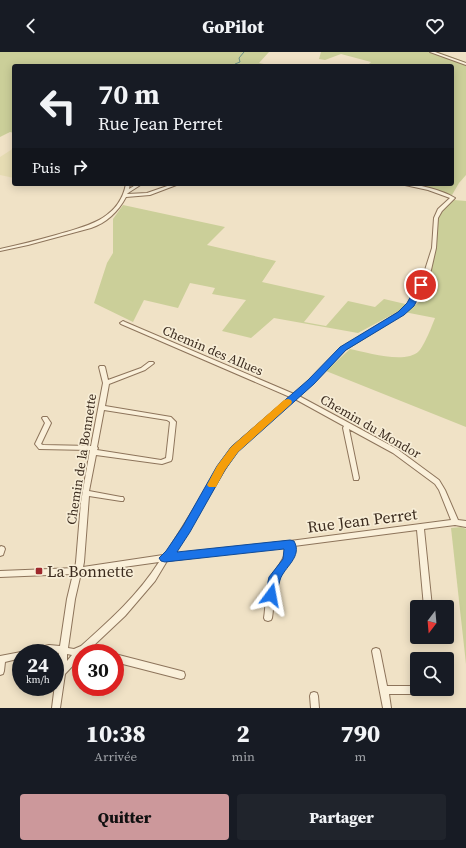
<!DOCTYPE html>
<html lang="fr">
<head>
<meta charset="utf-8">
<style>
	:root { --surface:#171b24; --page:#20242c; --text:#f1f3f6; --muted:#9ea1a6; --accent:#cc989b }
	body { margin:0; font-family:"Source Serif 4",serif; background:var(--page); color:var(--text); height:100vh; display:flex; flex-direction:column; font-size:15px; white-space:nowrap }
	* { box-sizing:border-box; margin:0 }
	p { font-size:13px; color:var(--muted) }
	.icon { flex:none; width:22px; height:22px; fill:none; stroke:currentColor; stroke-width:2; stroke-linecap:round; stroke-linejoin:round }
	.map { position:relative; height:656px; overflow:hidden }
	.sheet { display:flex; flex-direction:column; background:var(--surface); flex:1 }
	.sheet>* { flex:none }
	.banner { position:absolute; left:12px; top:12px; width:442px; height:122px; border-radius:4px; box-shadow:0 2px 10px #0003; background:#171b24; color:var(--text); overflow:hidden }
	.needle { width:26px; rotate:196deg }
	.fabs { position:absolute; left:410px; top:548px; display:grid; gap:8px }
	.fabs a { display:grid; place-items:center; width:44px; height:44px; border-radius:4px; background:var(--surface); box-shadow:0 2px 10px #0003; font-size:20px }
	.speed { position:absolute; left:12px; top:592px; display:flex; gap:8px; font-size:20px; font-weight:700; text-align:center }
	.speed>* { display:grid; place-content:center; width:52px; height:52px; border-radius:50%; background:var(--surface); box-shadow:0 2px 10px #0003; line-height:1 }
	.speed small { font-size:10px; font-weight:400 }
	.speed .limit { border:6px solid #d22; background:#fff; color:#111 }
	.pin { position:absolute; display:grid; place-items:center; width:34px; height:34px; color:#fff; margin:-17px; border:2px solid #fff; border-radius:50%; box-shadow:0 1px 4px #0007 }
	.me { position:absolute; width:44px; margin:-22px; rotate:13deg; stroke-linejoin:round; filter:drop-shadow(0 0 3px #0008) }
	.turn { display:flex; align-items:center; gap:14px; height:84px; padding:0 20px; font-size:18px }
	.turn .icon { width:52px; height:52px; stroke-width:2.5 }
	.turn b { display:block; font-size:28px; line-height:34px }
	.then { display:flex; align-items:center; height:38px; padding:0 20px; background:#0003; gap:8px; font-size:15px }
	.eta { display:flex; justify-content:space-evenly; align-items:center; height:68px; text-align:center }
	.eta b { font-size:24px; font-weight:800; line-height:28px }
	.action { display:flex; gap:8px; margin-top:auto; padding:8px 20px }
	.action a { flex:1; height:46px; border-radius:4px; background:var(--accent); color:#111; font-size:16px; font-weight:800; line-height:46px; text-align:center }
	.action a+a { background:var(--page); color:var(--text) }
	header { display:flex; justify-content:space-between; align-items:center; height:52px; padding:0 20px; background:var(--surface); font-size:18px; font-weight:800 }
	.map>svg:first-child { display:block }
	.farmland { fill:#e6dcb3 }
	.green { fill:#cbcf99 }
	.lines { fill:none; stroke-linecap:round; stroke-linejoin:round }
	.stream { stroke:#6d9388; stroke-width:1 }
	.minor-casing { stroke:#8d745b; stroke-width:2 }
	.minor { fill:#faf0da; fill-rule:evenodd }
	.route { fill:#1a73e8; stroke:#114b97 }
	.slow { fill:#f59e0b }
	.poi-dot { fill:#9e282c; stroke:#f7edd6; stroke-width:1.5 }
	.labels { text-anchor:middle; stroke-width:3.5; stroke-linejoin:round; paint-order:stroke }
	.street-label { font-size:13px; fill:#3c2c1f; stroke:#f7edd6 }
	.near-street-label { font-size:16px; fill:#3c2c1f; stroke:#f7edd6 }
	.near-poi-label { font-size:16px; fill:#3c2c1f; stroke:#f7edd6; text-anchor:start }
</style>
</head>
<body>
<header><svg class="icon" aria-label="back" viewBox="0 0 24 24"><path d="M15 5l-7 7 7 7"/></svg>GoPilot<svg class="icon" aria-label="heart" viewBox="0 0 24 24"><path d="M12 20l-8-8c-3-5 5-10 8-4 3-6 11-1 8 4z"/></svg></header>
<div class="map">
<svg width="466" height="656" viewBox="0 0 466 656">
	<rect width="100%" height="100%" fill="#f0e2c6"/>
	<path class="farmland" d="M14,96V126L0,123V105Z"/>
	<g class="green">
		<path d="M0,0H269L259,11L274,14H14V81L10,80L0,85Z"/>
		<path d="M321,0H439L466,10V123L459,131L452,143L409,132H452V14H367L371,10L341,2L325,8L319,7Z"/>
		<path d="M454,148L466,149V375L326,319L350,297C367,300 405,313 419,299C424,294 432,274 435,266L399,259L358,281L274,266L251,286L222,279L246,248L212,242L215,236L190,231L178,256L144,248L133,270L94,251L107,211L113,201V167L123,153L225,175L207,193L276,209L262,230L325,244L304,270L326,274L348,249L375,255L384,247L414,254L423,247L434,206L437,187V166L441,158Z"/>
		<path d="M461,475L466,477V612L451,476Z"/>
	</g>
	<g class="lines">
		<path class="stream" d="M236,14L235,12L240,10L239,6L244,0"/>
		<g class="minor-casing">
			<g id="minor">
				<path d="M430,0H435L466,11V13Z"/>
				<path d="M126,132H130L129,137L137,132H142L128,141L127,142L147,141L173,132H179L150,143L126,145C118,160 106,171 91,176L28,193L0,199V197C19,193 38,188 56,183C86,174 119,168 126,132Z"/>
				<path d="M403,132C418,132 442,138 455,146L442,159L438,166L436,196L431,218L413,253L403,262L345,298L313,331L299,344L351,372L397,397L439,428L445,438L458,468L466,469V475L455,473L424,477L432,555H424L417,478L294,494C294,508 282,516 277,528C273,540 274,554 272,566L271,568L268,569L265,568L264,566C266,554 265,540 270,529C274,517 286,508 286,495L167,509L155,529L125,564L91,596L100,599L101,601H81V605L65,622L60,656H52L59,601L49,599L42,601H21V606L5,610L4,619L3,622L0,623V604L21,600H23L24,599L27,598L49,593L60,594L67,547L73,522L0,525V519L75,516L76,510L81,450L90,398L39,397L35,392L45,371L42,366L43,365H47L51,371L41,392L43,393L91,394L103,331L99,315L100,314H104L105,315L108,328L141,316L149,310H153L154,311L153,312L145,318L109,332L105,354L171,365L176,370L172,407L171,409L162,412L96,403L89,439L121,445H123L124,447L123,449H121L89,444L84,510L83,515L163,503L167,500L232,395L290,345L121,272L120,271L123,269L125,270L294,342L309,329L341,296L399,260L409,251L425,218L432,196L434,166L438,157L450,146L428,138L405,133ZM295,347L344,374L343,376L354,428H358L359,426L349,377L393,401L435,432L439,438L451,468L290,489L174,502L236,399ZM104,358L167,368L170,370L166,406L161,408L97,398L98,396L97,395ZM159,510C138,543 110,568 81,594L74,597L68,596L75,547L81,521ZM67,602L72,603L67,609Z"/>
				<path d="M1,494L4,495L5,497L3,503L0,504V495Z"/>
				<path d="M376,596L379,597L380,599L387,634H417V637H422L421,641L418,642H389L391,656H383L372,599L373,597Z"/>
				<path d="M115,602L181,619L184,620L185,623L184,626L181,627L115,610Z"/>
				<path d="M314,640L317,641L318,644L319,656H311L310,644L311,641Z"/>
			</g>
		</g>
		<use href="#minor" class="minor"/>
	</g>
	<path class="route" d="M418,231H424L425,233L414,254L404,263L346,298L314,332L238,400L225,418L190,480L177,500L290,488L294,489C303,505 284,515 280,528C278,534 278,541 275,547L271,548L267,547L265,543L269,525L283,507L284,497L165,510L161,509L159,506L166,499L183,474L217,414L231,395L308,328L340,295L398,260L407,251Z"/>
	<path class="slow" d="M288,347L291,348L292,350L291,352L238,400L225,418L216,435H209L207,433L217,414L231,395L284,348Z"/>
	<rect class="poi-dot" x="35" y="515" width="8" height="8" rx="2"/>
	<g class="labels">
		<g class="street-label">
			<text transform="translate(213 298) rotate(23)" y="5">Chemin des Allues</text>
			<text transform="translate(371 374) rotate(30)" y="5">Chemin du Mondor</text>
			<text transform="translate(81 407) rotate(-81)" y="5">Chemin de la Bonnette</text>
		</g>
		<g class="near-street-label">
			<text transform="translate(362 468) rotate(-7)" y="6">Rue Jean Perret</text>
		</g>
		<g class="near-poi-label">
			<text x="47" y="525">La Bonnette</text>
		</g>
	</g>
</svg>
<div class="fabs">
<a><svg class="needle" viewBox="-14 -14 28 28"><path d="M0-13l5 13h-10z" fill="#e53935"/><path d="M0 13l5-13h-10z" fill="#9ea1a6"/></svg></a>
<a><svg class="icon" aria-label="search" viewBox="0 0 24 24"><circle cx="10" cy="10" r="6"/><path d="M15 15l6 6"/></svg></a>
</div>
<div class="speed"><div>24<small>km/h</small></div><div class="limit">30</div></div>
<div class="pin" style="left:421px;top:233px;background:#d93025"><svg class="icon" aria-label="arrive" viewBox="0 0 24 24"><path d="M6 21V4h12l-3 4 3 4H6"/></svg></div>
<svg class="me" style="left:271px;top:543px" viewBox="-20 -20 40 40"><path d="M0-17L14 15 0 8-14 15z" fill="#1a73e8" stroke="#fff" stroke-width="4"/></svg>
<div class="banner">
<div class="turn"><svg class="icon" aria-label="left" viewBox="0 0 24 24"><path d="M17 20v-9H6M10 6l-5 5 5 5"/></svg><div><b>70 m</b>Rue Jean Perret</div></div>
<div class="then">Puis<svg class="icon" aria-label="right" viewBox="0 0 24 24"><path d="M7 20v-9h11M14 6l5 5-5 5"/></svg></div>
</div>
</div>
<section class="sheet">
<div class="eta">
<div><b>10:38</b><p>Arrivée</p></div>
<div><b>2</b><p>min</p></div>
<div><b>790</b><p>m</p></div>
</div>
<div class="action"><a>Quitter</a><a>Partager</a></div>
</section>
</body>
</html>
